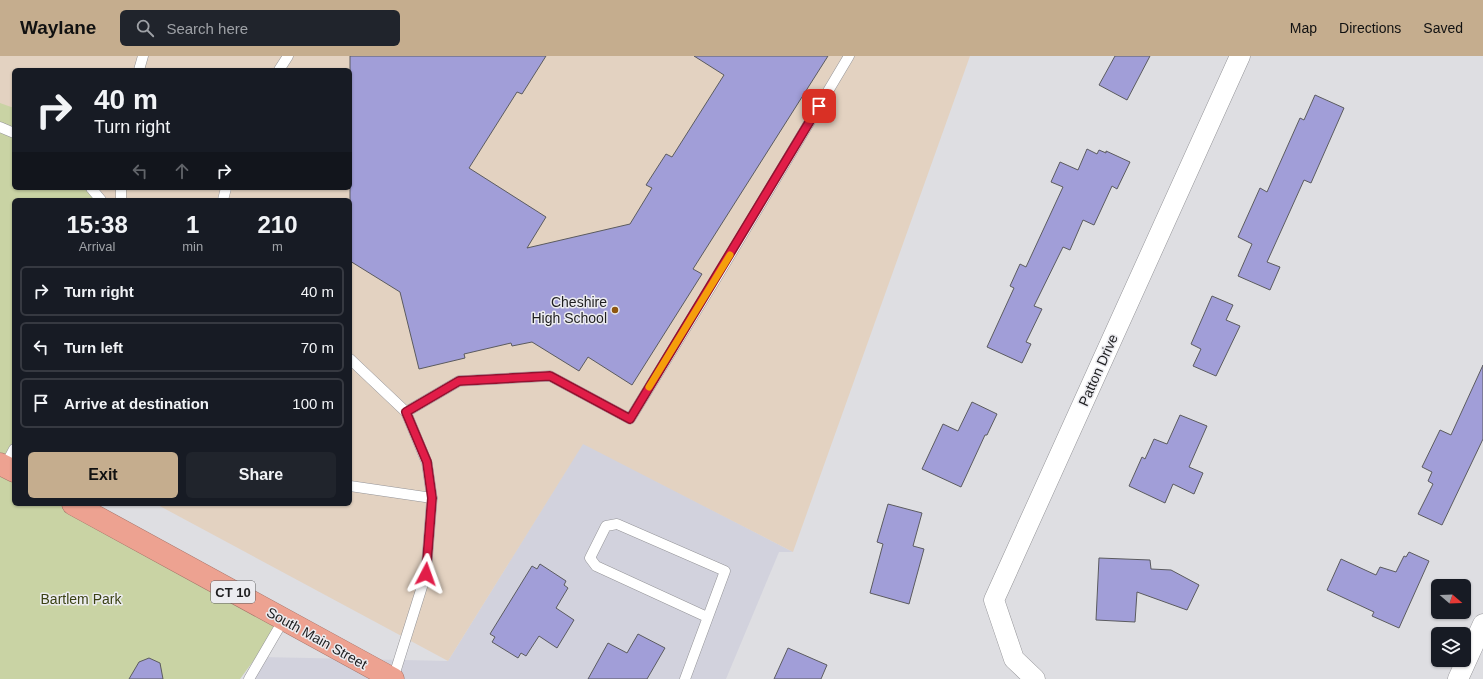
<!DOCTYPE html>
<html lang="en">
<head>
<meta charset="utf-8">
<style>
	:root { --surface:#171b24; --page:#20242c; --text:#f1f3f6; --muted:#9ea1a6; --line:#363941; --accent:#c5ad8e }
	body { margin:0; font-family:Helvetica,sans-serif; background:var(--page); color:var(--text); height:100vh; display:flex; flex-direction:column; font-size:15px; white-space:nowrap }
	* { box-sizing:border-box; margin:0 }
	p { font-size:13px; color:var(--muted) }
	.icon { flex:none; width:22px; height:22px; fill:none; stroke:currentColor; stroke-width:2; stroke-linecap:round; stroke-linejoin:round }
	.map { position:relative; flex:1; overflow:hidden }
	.details { position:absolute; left:12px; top:142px; width:340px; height:308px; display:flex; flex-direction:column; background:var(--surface); border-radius:6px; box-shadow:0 1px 3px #0004 }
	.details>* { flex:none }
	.banner { position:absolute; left:12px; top:12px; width:340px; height:122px; border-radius:6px; box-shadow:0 1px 3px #0004; background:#171b24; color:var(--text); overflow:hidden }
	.needle { width:26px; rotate:109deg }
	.tools { position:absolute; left:1431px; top:523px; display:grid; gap:8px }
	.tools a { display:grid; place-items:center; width:40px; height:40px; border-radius:6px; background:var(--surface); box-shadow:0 1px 3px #0004; font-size:20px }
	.pin { position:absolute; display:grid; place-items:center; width:34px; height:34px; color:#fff; margin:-17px; border-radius:8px; box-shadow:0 2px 6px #0006 }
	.me { position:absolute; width:44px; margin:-22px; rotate:4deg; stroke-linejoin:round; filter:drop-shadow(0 0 3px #0008) }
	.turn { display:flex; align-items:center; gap:14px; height:84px; padding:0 16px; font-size:18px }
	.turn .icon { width:52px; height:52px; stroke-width:2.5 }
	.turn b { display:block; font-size:28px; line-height:34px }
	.lanes { display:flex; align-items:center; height:38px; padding:0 16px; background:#0003; justify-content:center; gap:20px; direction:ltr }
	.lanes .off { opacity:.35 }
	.eta { display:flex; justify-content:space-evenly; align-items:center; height:68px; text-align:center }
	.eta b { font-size:24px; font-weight:600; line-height:28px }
	.action { display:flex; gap:8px; margin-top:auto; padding:8px 16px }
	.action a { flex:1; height:46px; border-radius:6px; background:var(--accent); color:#111; font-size:16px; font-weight:600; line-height:46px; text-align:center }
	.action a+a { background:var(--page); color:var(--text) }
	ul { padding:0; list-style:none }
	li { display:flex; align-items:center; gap:12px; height:50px; margin:0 8px 6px; padding:0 8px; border:2px solid var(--line); border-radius:6px }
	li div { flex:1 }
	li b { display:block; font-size:15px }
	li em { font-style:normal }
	header { display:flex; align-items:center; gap:24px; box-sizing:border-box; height:56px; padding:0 20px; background:var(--accent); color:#111 }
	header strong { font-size:19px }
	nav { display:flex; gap:22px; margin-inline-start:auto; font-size:14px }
	.search { width:280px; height:36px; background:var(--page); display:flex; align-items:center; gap:10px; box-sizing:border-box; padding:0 14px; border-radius:6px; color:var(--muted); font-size:15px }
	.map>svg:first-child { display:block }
	.built { fill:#d2d2dd }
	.education { fill:#e3d2c1; fill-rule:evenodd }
	.green { fill:#c9d3a4 }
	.building { fill:#a19ed8; stroke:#5b5b5f }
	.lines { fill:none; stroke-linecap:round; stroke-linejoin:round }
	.lane-casing { stroke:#949498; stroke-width:11 }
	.street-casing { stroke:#949498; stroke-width:21 }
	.highway-casing { stroke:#a57469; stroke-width:23 }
	.lane { stroke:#fff; stroke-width:10 }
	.street { stroke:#fff; stroke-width:20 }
	.highway { stroke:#eda291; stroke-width:22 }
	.route-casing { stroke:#92132f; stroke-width:10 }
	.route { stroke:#e11d48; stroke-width:7 }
	.slow { stroke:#f59e0b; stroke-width:7 }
	.poi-dot { fill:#8f5710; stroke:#ececf0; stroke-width:1.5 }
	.labels { text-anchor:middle; stroke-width:3; stroke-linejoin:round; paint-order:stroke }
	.shield { fill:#ececf0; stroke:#5c5c5e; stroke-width:1 }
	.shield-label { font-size:13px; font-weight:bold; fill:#1e1e20 }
	.poi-label { font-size:14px; fill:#1e1e20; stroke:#ececf0; text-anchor:end }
	.street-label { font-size:14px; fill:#1e1e20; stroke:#ececf0 }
	.park-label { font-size:14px; fill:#394012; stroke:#ececf0 }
</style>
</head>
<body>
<header>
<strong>Waylane</strong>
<div class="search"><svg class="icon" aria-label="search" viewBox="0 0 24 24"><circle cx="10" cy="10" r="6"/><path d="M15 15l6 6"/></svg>Search here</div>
<nav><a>Map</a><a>Directions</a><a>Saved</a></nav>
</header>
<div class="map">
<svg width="1483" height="623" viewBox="0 0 1483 623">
	<rect width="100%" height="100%" fill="#dedee2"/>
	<path class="built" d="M583,387L793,496H779L726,623H245L262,601L448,605Z"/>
	<path class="education" d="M0,0H970L793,496L583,388L448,605L156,448H350V144H14L0,364ZM14,14H350V132H14Z"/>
	<path class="green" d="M0,47L14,52V132H92L102,144H14V448H73L284,563L240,623H0Z"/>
	<g class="building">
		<path d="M350,0H546L522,38L517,36L469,112L546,161L527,192L630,168L652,132L646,129L666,98L672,101L724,19L694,0H828L693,213L702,218L632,329L588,301L579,315L532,286L512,290L511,287L464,298L465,302L419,313L400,236L350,205Z"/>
		<path d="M1115,0H1150L1127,44L1099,29Z"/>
		<path d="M1315,39L1344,52L1311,127L1304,124L1267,206L1280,211L1270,234L1238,220L1252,188L1238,181L1260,132L1267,136L1300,62L1304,64Z"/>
		<path d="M1087,93L1097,98L1099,94L1106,97V95L1130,106L1117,133L1112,130L1094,169L1083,164L1070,194L1063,191L1034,250L1042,253L1026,286L1031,288L1022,307L987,291L1014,232L1010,230L1020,208L1026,211L1063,131L1051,126L1060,106L1078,114Z"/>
		<path d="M1212,240L1233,249L1226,264L1240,270L1216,320L1193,310L1201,293L1191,288Z"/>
		<path d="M1483,309V383L1442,469L1418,458L1433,428L1428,425L1432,416L1422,411L1440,374L1451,379Z"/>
		<path d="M972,346L997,358L987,379H985L961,431L922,413L943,368L958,375Z"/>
		<path d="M1180,359L1207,370L1189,411L1203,417L1194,438L1173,428L1165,447L1129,430L1142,401L1145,403L1154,383L1167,388Z"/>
		<path d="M888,448L922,457L913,490L924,493L909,548L870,537L883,488L877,486Z"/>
		<path d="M1409,496L1429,505L1399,572L1372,560L1374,556L1327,534L1341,503L1376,519L1380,511L1396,516L1404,500L1406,501Z"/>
		<path d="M1099,502L1150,504L1151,513L1171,514L1199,529L1187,554L1137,536L1135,566L1096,564Z"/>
		<path d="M540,508L566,525L564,529L568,532L556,552L574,564L557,592L539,580L526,600L521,597L518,602L492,586L495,581L490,578L532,510L537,513Z"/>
		<path d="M638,578L665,592L647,623H588L608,587L627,597Z"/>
		<path d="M788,592L827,609L821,623H774Z"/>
		<path d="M149,602L160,607L163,623H129L139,606Z"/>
	</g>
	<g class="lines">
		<g class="lane-casing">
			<g id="lane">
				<path d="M139,14L143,0"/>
				<path d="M279,14L288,0"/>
				<path d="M0,71L14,77"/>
				<path d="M91,132L101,144"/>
				<path d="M121,144V132"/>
				<path d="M223,144L226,132"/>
				<path d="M350,303L406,356L427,407L432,442L426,518L393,623"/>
				<path d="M406,356L459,325L550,320L630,363L717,221L849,0"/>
				<path d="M4,412L14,393"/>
				<path d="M350,430L432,442"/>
				<path d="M249,623L284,563"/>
				<path d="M685,623L725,515L617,468L606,470L590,502L596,510L707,561"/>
			</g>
		</g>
		<g class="street-casing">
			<g id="street">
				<path d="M1035,623L1014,603L994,544L1240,0"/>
				<path d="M1458,623L1483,568"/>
			</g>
		</g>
		<g class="highway-casing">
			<g id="highway">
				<path d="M0,408L14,415"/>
				<path d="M73,448L393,623"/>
			</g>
		</g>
		<use href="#lane" class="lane"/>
		<use href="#street" class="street"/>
		<use href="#highway" class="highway"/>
	</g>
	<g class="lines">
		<g class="route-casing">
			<path id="route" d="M426,518L432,442L427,406L406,356L459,325L550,320L630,363L819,50"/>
		</g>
		<use href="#route" class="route"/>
		<path class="slow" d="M649,331L730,199"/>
	</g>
	<circle class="poi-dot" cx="615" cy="254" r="4"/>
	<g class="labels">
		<rect class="shield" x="211" y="525" width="44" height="22" rx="3"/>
		<g class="shield-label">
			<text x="233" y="541">CT 10</text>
		</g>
		<g class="poi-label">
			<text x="607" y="251">Cheshire<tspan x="607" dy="16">High School</tspan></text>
		</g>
		<g class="street-label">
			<text transform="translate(1098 314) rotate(-66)" y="5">Patton Drive</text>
			<text transform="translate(317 582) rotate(29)" y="5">South Main Street</text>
		</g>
		<g class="park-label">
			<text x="81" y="548">Bartlem Park</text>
		</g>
	</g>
</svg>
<div class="tools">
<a><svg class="needle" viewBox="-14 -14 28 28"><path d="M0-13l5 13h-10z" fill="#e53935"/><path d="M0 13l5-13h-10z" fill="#9ea1a6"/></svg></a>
<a><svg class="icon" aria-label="layers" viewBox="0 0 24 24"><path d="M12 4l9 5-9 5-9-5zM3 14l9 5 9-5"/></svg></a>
</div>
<div class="pin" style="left:819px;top:50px;background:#d93025"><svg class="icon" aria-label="arrive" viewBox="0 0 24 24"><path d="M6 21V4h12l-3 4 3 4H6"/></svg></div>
<svg class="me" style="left:426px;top:518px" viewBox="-20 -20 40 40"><path d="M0-17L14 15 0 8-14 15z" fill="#e11d48" stroke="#fff" stroke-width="4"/></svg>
<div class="banner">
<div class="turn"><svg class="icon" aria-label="right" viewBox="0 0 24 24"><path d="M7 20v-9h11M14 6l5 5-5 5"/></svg><div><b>40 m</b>Turn right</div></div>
<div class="lanes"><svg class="icon off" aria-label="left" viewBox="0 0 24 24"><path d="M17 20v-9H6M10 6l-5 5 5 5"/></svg><svg class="icon off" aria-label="ahead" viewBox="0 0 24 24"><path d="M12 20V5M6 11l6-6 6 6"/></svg><svg class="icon" aria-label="right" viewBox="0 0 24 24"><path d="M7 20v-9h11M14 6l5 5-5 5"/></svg></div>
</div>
<section class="details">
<div class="eta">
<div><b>15:38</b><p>Arrival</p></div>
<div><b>1</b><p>min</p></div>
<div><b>210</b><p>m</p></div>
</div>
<ul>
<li><svg class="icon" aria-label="right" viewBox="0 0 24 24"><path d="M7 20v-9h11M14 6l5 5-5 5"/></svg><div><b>Turn right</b></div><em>40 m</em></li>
<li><svg class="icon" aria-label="left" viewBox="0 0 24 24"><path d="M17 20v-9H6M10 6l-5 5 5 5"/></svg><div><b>Turn left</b></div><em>70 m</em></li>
<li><svg class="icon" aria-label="arrive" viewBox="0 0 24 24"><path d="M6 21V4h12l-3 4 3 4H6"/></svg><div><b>Arrive at destination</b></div><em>100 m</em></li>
</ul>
<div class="action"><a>Exit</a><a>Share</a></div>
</section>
</div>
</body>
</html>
